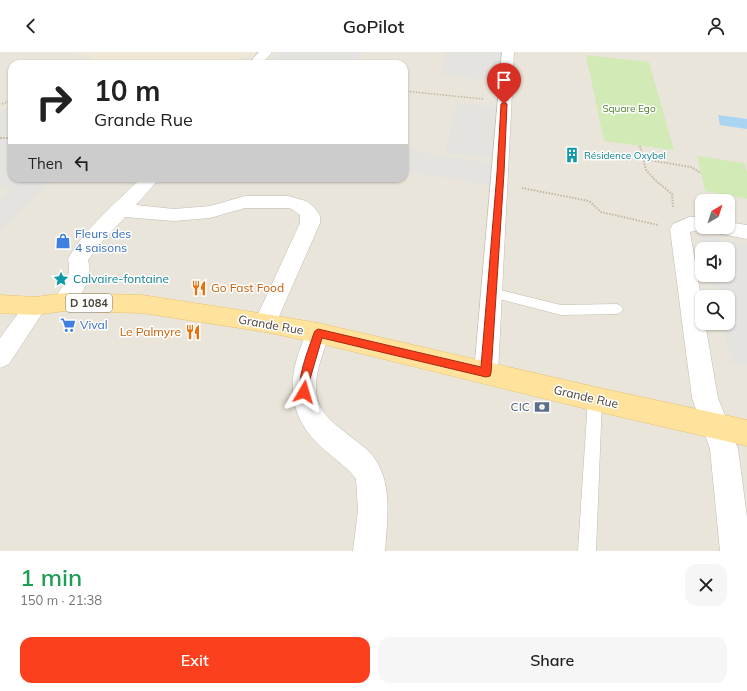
<!DOCTYPE html>
<html lang="en">
<head>
<meta charset="utf-8">
<style>
	:root { --surface:#fff; --page:#f6f6f6; --text:#222; --muted:#767676; --accent:#fc3f1d }
	body { margin:0; font-family:Mulish,sans-serif; background:var(--page); color:var(--text); height:100vh; display:flex; flex-direction:column; font-size:15px; white-space:nowrap }
	* { box-sizing:border-box; margin:0 }
	p { font-size:13px; color:var(--muted) }
	.icon { flex:none; width:22px; height:22px; fill:none; stroke:currentColor; stroke-width:2; stroke-linecap:round; stroke-linejoin:round }
	.map { position:relative; height:499px; overflow:hidden }
	.panel { display:flex; flex-direction:column; background:var(--surface); flex:1 }
	.panel>* { flex:none }
	.guide { position:absolute; left:8px; top:8px; width:400px; height:122px; border-radius:12px; box-shadow:0 1px 3px #0004; background:#fff; color:var(--text); overflow:hidden }
	.needle { width:26px; rotate:39deg }
	.buttons { position:absolute; left:695px; top:142px; display:grid; gap:8px }
	.buttons a { display:grid; place-items:center; width:40px; height:40px; border-radius:8px; background:var(--surface); box-shadow:0 1px 3px #0004; font-size:20px }
	.pin { position:absolute; display:grid; place-items:center; width:34px; height:34px; color:#fff; margin:-41px -17px; border-radius:50% 50% 50% 0; rotate:-45deg; box-shadow:0 0 4px #0007 }
	.pin .icon { rotate:45deg }
	.me { position:absolute; width:44px; margin:-22px; rotate:7deg; stroke-linejoin:round; filter:drop-shadow(0 0 3px #0008) }
	.turn { display:flex; align-items:center; gap:14px; height:84px; padding:0 20px; font-size:18px }
	.turn .icon { width:52px; height:52px; stroke-width:2.5 }
	.turn b { display:block; font-size:28px; line-height:34px }
	.then { display:flex; align-items:center; height:38px; padding:0 20px; background:#0003; gap:8px; font-size:15px }
	.round { display:grid; place-items:center; flex:none; width:42px; height:42px; border-radius:12px; background:var(--page) }
	.summary { display:flex; align-items:center; justify-content:space-between; height:68px; padding:0 20px }
	h1 { font-size:24px; font-weight:600; line-height:30px; color:#1e9e55 }
	.button { display:flex; gap:8px; margin-top:auto; padding:8px 20px }
	.button a { flex:1; height:46px; border-radius:12px; background:var(--accent); color:#fff; font-size:16px; font-weight:600; line-height:46px; text-align:center }
	.button a+a { background:var(--page); color:var(--text) }
	header { display:flex; justify-content:space-between; align-items:center; height:52px; padding:0 20px; background:var(--surface); font-size:18px; font-weight:600 }
	.map>svg:first-child { display:block }
	.residential { fill:#eae5da; fill-rule:evenodd }
	.education { fill:#efe8d6 }
	.green { fill:#d2eab5 }
	.parking { fill:#e5e3e0 }
	.water { fill:#a9d4f2 }
	.lines { fill:none; stroke-linecap:round; stroke-linejoin:round }
	.service-casing { stroke:#c2bbae; stroke-width:1 }
	.minor-casing { stroke:#c2bbae; stroke-width:1 }
	.primary-casing { stroke:#e6c16a; stroke-width:1 }
	.path-far1 { stroke:#c4b79f; stroke-width:1.5; stroke-dasharray:1.5 1.5; stroke-linecap:butt }
	.path { stroke:#c4b79f; stroke-width:2; stroke-dasharray:1.5 1.5; stroke-linecap:butt }
	.service { fill:#fff; fill-rule:evenodd }
	.minor { fill:#fff; fill-rule:evenodd }
	.primary { fill:#ffe39c; fill-rule:evenodd }
	.route { fill:#fc3f1d; stroke:#a42913 }
	.labels { text-anchor:middle; stroke-width:3; stroke-linejoin:round; paint-order:stroke }
	.far-park-label { font-size:10px; fill:#4a7f2a; stroke:#fff }
	.far-culture-label { font-size:10px; fill:#0d838f; stroke:#fff; text-anchor:start }
	.shield { fill:#fff; stroke:#817c74; stroke-width:1 }
	.shield-label { font-size:11px; font-weight:bold; fill:#4b4439 }
	.shop-label { font-size:12px; fill:#366cbe; stroke:#fff; text-anchor:start }
	.culture-label { font-size:12px; fill:#0d838f; stroke:#fff; text-anchor:start }
	.food-label { font-size:12px; fill:#c56008; stroke:#fff; text-anchor:start }
	.street-label { font-size:12px; fill:#4b4439; stroke:#fff }
	.service-label { font-size:12px; fill:#4e5e75; stroke:#fff; text-anchor:end }
</style>
</head>
<body>
<header><svg class="icon" aria-label="back" viewBox="0 0 24 24"><path d="M15 5l-7 7 7 7"/></svg>GoPilot<svg class="icon" aria-label="person" viewBox="0 0 24 24"><circle cx="12" cy="8" r="4"/><path d="M4 21q1-7 8-7t8 7"/></svg></header>
<div class="map">
<svg width="747" height="499" viewBox="0 0 747 499">
	<rect width="100%" height="100%" fill="#f6f3ec"/>
	<path class="residential" d="M0,0H747V499H0ZM12,12H404V126H12ZM702,149H728V175H702ZM702,197H728V223H702ZM702,245H728V271H702Z"/>
	<path class="education" d="M73,0H257L254,3L242,5L235,12H122L90,8L92,5Z"/>
	<g class="green">
		<path d="M586,3L649,10L674,98L604,89Z"/>
		<path d="M697,104L744,111L747,120V147L705,139Z"/>
	</g>
	<g class="parking">
		<path d="M279,0H362L356,12H268Z"/>
		<path d="M445,0H502L499,29L441,23Z"/>
		<path d="M456,51L499,55L494,107L445,101Z"/>
		<path d="M12,54V77L4,85L12,86V126H54L0,179V147L12,136L0,134V59Z"/>
		<path d="M404,94L433,103L494,111L493,134L404,119Z"/>
		<path d="M702,184L747,192V314L731,311L722,271H728V245H716L711,223H728V197H705Z"/>
	</g>
	<path class="water" d="M718,63L747,67V77L720,73Z"/>
	<g class="lines">
		<g class="service-casing">
			<g id="service">
				<path d="M492,236L561,253L617,252L621,254L623,257L621,260L617,262L561,263L488,244L486,241L488,238Z"/>
				<path d="M595,341L600,342L602,347L596,499H578L588,347L590,342Z"/>
			</g>
		</g>
		<g class="minor-casing">
			<g id="minor">
				<path d="M259,0H272L262,12H248Z"/>
				<path d="M502,0H514L498,321L495,329L486,332L477,329L474,321Z"/>
				<path d="M141,126H160L136,153L174,157L210,154L245,144H288L306,149L314,155L320,164V171L273,278L265,280L257,278L254,271L300,171V163L292,157L288,156H245L210,166L174,169L125,165L101,191L88,208C94,227 81,241 72,256L64,259L56,256L53,250C61,234 73,227 68,207C84,177 117,150 141,126Z"/>
				<path d="M689,165H702V175H728V170L747,173V187L711,180L709,176L690,180L702,251V271H705L718,346L738,397L747,465V499H720L710,397L692,346L670,177L673,172Z"/>
				<path d="M36,245L44,248L47,254L9,312L0,316V286L28,248Z"/>
				<path d="M318,271L326,274L330,281C323,302 310,330 319,352C324,364 336,373 346,381C355,389 368,396 375,407C393,434 387,469 385,499H353L358,458L356,427C346,413 330,404 318,392C282,356 289,316 310,274Z"/>
			</g>
		</g>
		<g class="primary-casing">
			<path id="primary" d="M64,241L142,243L265,262L318,271L595,335L747,368V394L595,359L318,291L265,280L142,261L64,259L36,263L0,261V243L36,245Z"/>
		</g>
		<g class="path-far1">
			<path d="M404,39L483,47"/>
			<path d="M2,52L12,48"/>
			<path d="M0,86H12"/>
		</g>
		<g class="path">
			<path d="M0,86H12"/>
			<path d="M640,94L646,118L655,128L672,142L673,155"/>
			<path d="M643,107L691,115L701,121"/>
			<path d="M522,136L589,149L601,160L658,173"/>
		</g>
		<use href="#service" class="service"/>
		<use href="#minor" class="minor"/>
		<use href="#primary" class="primary"/>
	</g>
	<path class="route" d="M504,50L507,52L504,121L491,321L490,324L486,325L322,286L310,327L308,344L304,345L301,344C295,330 309,296 314,281L315,279L318,277L481,315L497,121L501,52Z"/>
	<defs>
		<g id="building-bare" transform="scale(1.2)"><path d="M-4-6H4V6H1V3H-1V6H-4ZM-2.5-4.3h1.7v1.8h-1.7ZM.8-4.3h1.7v1.8H.8ZM-2.5-1h1.7V.8h-1.7ZM.8-1h1.7V.8H.8Z" fill="#0f9aa8" stroke="#fff" stroke-width="2.5" paint-order="stroke"/></g>
		<g id="shop-bare" transform="scale(1.2)"><path d="M-5-2.5h2.3a2.7 3.5 0 0 1 5.4 0H5L5.5 6h-11ZM-1.5-2.5h3a1.5 2.3 0 0 0-3 0Z" fill="#3f7fe0" stroke="#fff" stroke-width="2.5" paint-order="stroke"/></g>
		<g id="sight-bare" transform="scale(1.2)"><path d="M0-6L1.8-2.2L6-1.7L2.9 1.2L3.7 5.4L0 3.3L-3.7 5.4L-2.9 1.2L-6-1.7L-1.8-2.2Z" fill="#0f9aa8" stroke="#fff" stroke-width="2.5" paint-order="stroke"/></g>
		<g id="restaurant-bare" transform="scale(1.2)"><path d="M-5-6h1v4h1v-4h1v4h1v-4h1v5L-1.5 .5V6h-2V.5L-5-1ZM5-6V6H3V1.5H1.5Q1.5-4 5-6Z" fill="#e8710a" stroke="#fff" stroke-width="2.5" paint-order="stroke"/></g>
		<g id="supermarket-bare" transform="scale(1.2)"><path d="M-6-5.5h2.5l.6 2H6L4.5 2H-2.5L-4.4-4H-6ZM-1.5 3.2a1.3 1.3 0 1 0 .1 0ZM3 3.2a1.3 1.3 0 1 0 .1 0Z" fill="#3f7fe0" stroke="#fff" stroke-width="2.5" paint-order="stroke"/></g>
		<g id="bank-bare" transform="scale(1.2)"><path d="M-6-4H6V4H-6ZM0-2.3a2.3 2.3 0 1 0 0 4.6a2.3 2.3 0 1 0 0-4.6Z" fill="#5c6f8a" stroke="#fff" stroke-width="2.5" paint-order="stroke"/></g>
	</defs>
	<g fill-rule="evenodd">
		<use href="#building-bare" x="572" y="103"/>
		<use href="#shop-bare" x="63" y="189"/>
		<use href="#sight-bare" x="61" y="227"/>
		<use href="#restaurant-bare" x="199" y="236"/>
		<use href="#supermarket-bare" x="68" y="273"/>
		<use href="#restaurant-bare" x="193" y="280"/>
		<use href="#bank-bare" x="542" y="355"/>
	</g>
	<g class="labels">
		<g class="far-park-label">
			<text x="629" y="60">Square Ego</text>
		</g>
		<g class="far-culture-label">
			<text x="584" y="107">Résidence Oxybel</text>
		</g>
		<rect class="shield" x="66" y="242" width="46" height="18" rx="3"/>
		<g class="shield-label">
			<text x="89" y="255">D 1084</text>
		</g>
		<g class="shop-label">
			<text x="75" y="186">Fleurs des<tspan x="75" dy="14">4 saisons</tspan></text>
			<text x="80" y="277">Vival</text>
		</g>
		<g class="culture-label">
			<text x="73" y="231">Calvaire-fontaine</text>
		</g>
		<g class="food-label">
			<text x="211" y="240">Go Fast Food</text>
			<text x="181" y="284" text-anchor="end">Le Palmyre</text>
		</g>
		<g class="street-label">
			<text transform="translate(271 273) rotate(10)" y="4">Grande Rue</text>
			<text transform="translate(586 345) rotate(13)" y="4">Grande Rue</text>
		</g>
		<g class="service-label">
			<text x="530" y="359">CIC</text>
		</g>
	</g>
</svg>
<div class="buttons">
<a><svg class="needle" viewBox="-14 -14 28 28"><path d="M0-13l5 13h-10z" fill="#e53935"/><path d="M0 13l5-13h-10z" fill="#767676"/></svg></a>
<a><svg class="icon" aria-label="sound" viewBox="0 0 24 24"><path d="M4 9h4l5-4v14l-5-4H4zM17 9q2 3 0 6"/></svg></a>
<a><svg class="icon" aria-label="search" viewBox="0 0 24 24"><circle cx="10" cy="10" r="6"/><path d="M15 15l6 6"/></svg></a>
</div>
<div class="pin" style="left:504px;top:52px;background:#d93025"><svg class="icon" aria-label="arrive" viewBox="0 0 24 24"><path d="M6 21V4h12l-3 4 3 4H6"/></svg></div>
<svg class="me" style="left:304px;top:340px" viewBox="-20 -20 40 40"><path d="M0-17L14 15 0 8-14 15z" fill="#fc3f1d" stroke="#fff" stroke-width="4"/></svg>
<div class="guide">
<div class="turn"><svg class="icon" aria-label="right" viewBox="0 0 24 24"><path d="M7 20v-9h11M14 6l5 5-5 5"/></svg><div><b>10 m</b>Grande Rue</div></div>
<div class="then">Then<svg class="icon" aria-label="left" viewBox="0 0 24 24"><path d="M17 20v-9H6M10 6l-5 5 5 5"/></svg></div>
</div>
</div>
<section class="panel">
<div class="summary"><div><h1>1 min</h1><p>150 m · 21:38</p></div><a class="round"><svg class="icon" aria-label="close" viewBox="0 0 24 24"><path d="M6 6l12 12M18 6L6 18"/></svg></a></div>
<div class="button"><a>Exit</a><a>Share</a></div>
</section>
</body>
</html>
